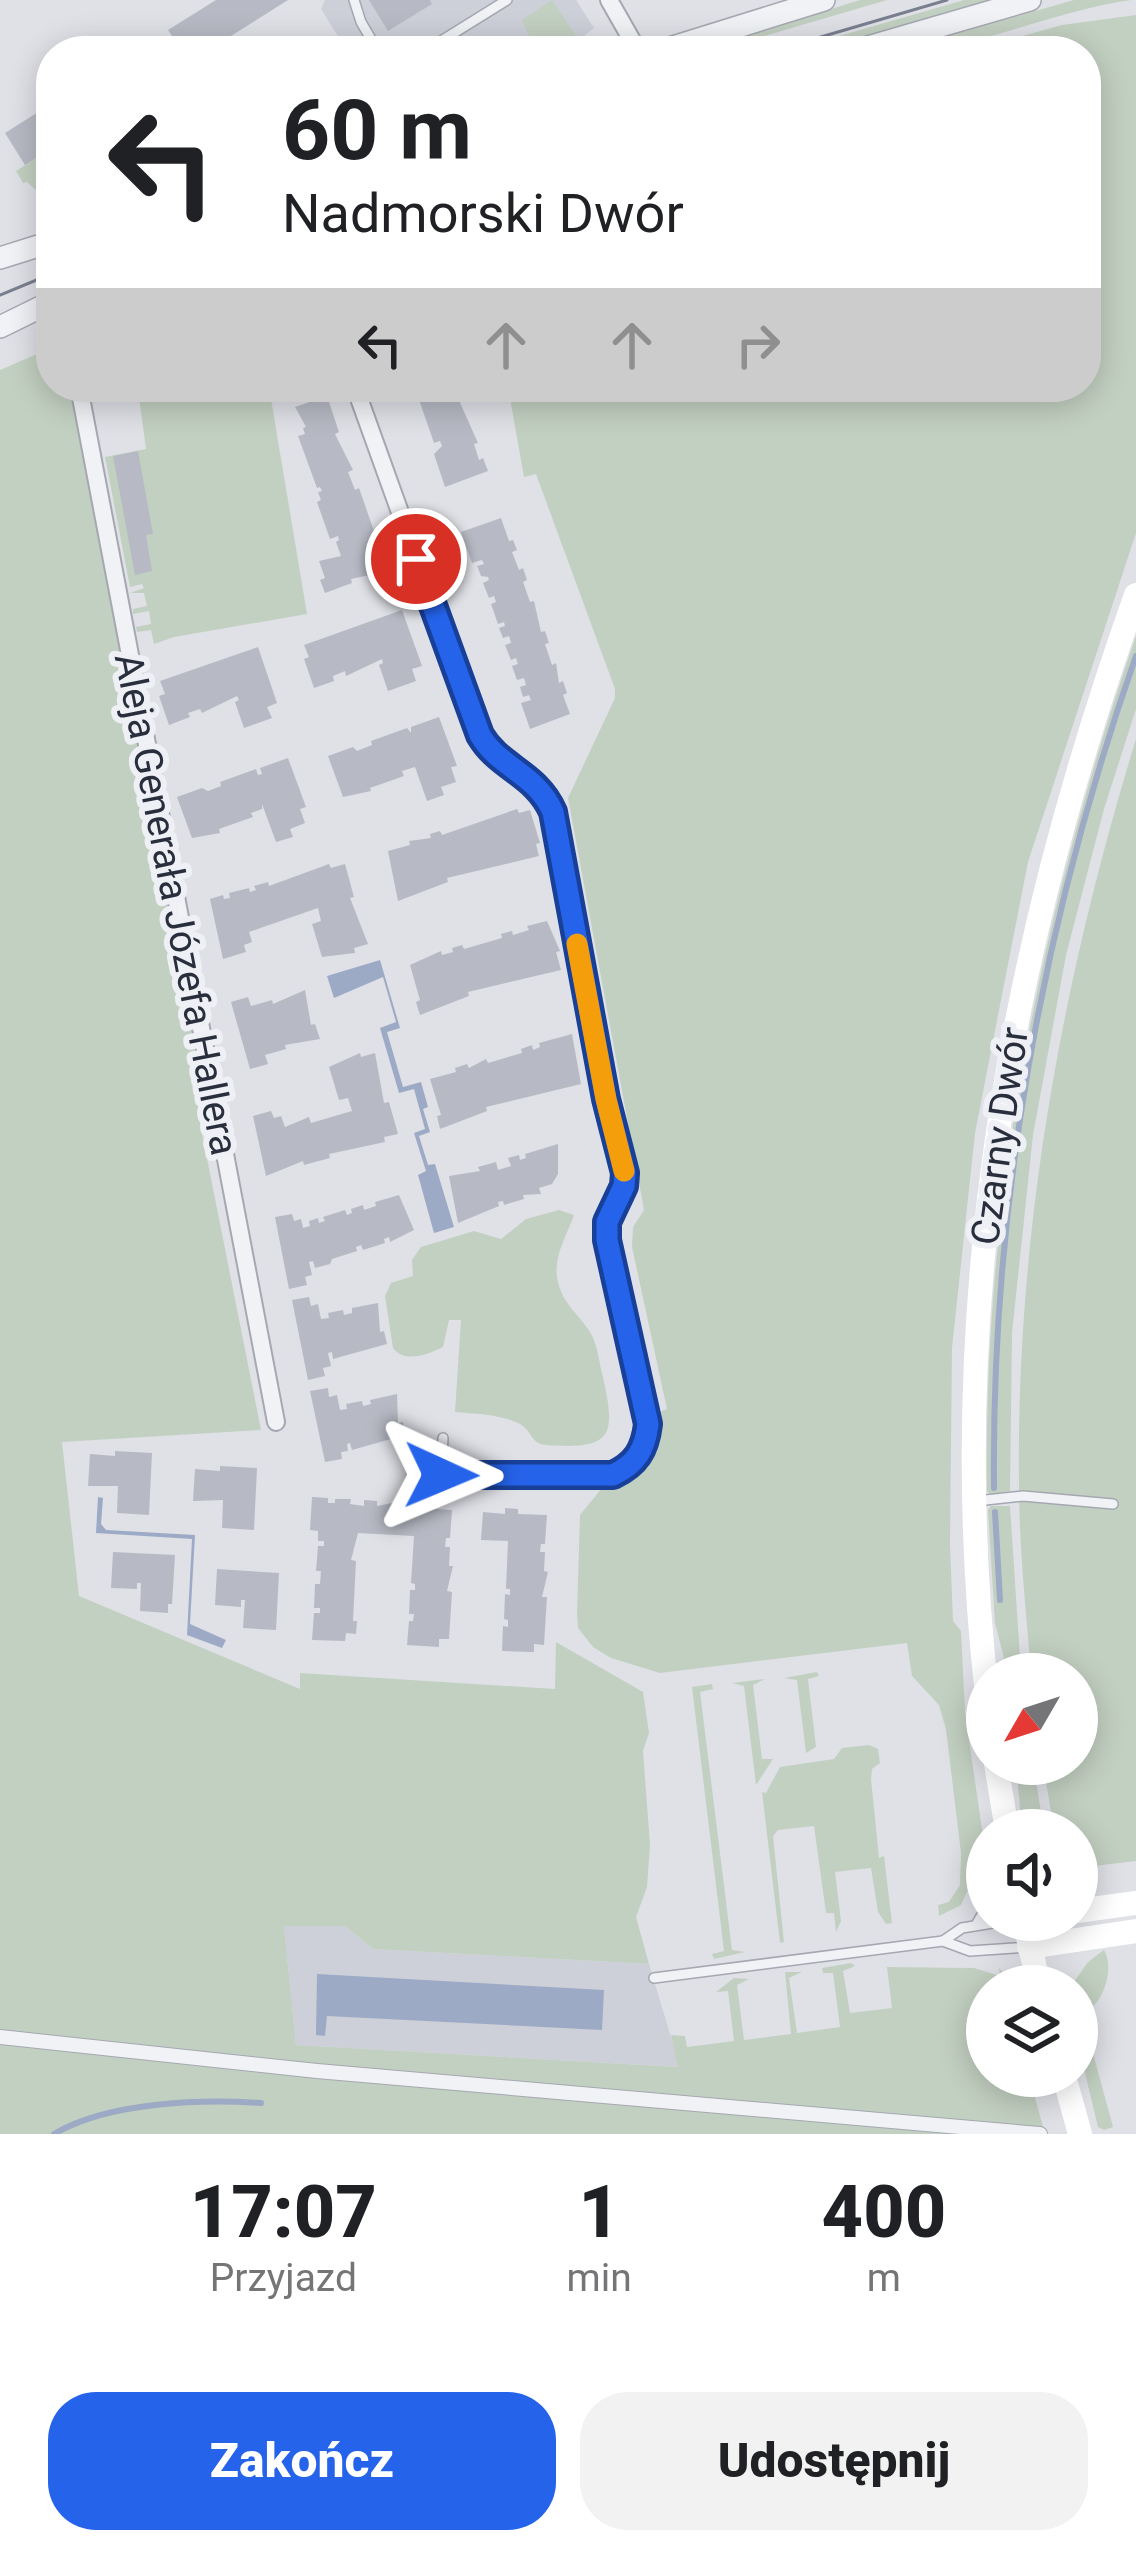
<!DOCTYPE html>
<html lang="pl">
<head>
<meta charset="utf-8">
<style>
	:root { --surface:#fff; --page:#f2f2f2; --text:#202124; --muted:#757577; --accent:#2563eb }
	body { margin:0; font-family:Roboto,sans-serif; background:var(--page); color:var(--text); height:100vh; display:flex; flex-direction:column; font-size:45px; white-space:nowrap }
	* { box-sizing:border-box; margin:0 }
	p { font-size:39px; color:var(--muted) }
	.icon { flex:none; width:66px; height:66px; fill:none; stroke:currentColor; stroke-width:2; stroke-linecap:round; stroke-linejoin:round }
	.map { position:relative; height:2134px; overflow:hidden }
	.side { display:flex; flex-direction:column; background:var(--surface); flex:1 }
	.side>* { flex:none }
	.banner { position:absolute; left:36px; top:36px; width:1065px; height:366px; border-radius:48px; box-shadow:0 6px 30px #0003; background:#fff; color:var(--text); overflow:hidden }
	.needle { width:78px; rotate:231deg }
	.buttons { position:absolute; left:966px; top:1653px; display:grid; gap:24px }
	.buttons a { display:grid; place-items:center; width:132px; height:132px; border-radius:50%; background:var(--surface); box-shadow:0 6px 30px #0003; font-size:60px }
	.pin { position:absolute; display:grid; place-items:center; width:102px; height:102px; color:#fff; margin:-51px; border:6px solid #fff; border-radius:50%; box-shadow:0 3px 12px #0007 }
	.me { position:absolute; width:132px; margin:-66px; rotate:91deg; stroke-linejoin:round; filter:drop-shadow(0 0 9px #0008) }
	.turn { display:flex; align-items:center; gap:42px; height:252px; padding:0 48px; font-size:54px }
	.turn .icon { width:156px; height:156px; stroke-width:2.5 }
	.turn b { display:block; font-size:84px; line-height:102px }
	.lanes { display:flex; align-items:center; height:114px; padding:0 48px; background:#0003; justify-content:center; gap:60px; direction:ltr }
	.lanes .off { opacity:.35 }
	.eta { display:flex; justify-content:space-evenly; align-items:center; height:204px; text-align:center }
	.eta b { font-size:72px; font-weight:800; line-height:84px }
	.button { display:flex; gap:24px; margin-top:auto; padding:24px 48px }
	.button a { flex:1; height:138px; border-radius:48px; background:var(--accent); color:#fff; font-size:48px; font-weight:800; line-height:138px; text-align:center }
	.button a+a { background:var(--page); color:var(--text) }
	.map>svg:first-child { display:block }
	.built { fill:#cdd0d9 }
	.green { fill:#c2d0c1 }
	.water { fill:#9caac5 }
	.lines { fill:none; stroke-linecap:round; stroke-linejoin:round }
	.stream { stroke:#9caac5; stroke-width:6 }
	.building { fill:#b7bac4 }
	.service-casing { stroke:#a5a8b1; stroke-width:12 }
	.pedestrian-casing { stroke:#a5a8b1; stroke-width:16 }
	.minor-casing { stroke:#a5a8b1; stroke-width:20 }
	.tertiary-casing { stroke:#a5a8b1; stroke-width:24 }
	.service { stroke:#f1f2f6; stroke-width:9 }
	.pedestrian { stroke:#f1f2f6; stroke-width:14 }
	.minor { stroke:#f1f2f6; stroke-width:16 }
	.tertiary { stroke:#f1f2f6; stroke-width:21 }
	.secondary { stroke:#fff; stroke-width:24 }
	.tram { stroke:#7a7f90; stroke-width:3 }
	.route-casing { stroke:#184099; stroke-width:30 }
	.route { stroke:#2563eb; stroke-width:21 }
	.slow { stroke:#f59e0b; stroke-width:21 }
	.labels { text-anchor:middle; stroke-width:12; stroke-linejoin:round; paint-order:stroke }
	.street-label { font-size:39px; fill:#292e3d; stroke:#eef0f5 }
</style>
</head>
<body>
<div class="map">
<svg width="1136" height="2134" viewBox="0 0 1136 2134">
	<rect width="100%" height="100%" fill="#dfe1e7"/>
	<g class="built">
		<path d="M325,0H576L594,28L579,40L542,51H347L321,9Z"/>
		<path d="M284,1926H345L373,1949L649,1964L680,2067L296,2045Z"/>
	</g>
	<g class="green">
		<path d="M552,0L579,40L535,51L522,20Z"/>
		<path d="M860,0H887L713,51H695Z"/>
		<path d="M964,0H994L813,51H802L801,47Z"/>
		<path d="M1074,0H1131C1051,11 975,51 894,51Z"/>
		<path d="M1136,15V533L1028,862L975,1133L952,1348L950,1544L953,1621L961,1631L965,1712L987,1864L982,1886L971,1883L961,1905L939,1916L938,1905L949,1902L960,1885L961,1853L946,1729L939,1705L912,1676L907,1643L660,1673L611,1658L593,1647L578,1628L577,1614L580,1515L602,1488L628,1480L645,1465L654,1445V1414L667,1409L632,1247L633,1227L644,1210L568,798L615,698V689L536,474L524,477L508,387H1086V51H968L1062,25Z"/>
		<path d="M51,149V200L48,201L27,182L23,183L16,171Z"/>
		<path d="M51,348V387H71L208,1120L200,1123L261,1430L62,1442L79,1596L300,1689V1673L555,1689L556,1642L643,1692L649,1733L643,1751L650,1845L647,1887L636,1917L649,1964L373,1949L345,1926H284L296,2045L678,2067L671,2035L685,2036L687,2047L734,2041L728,1991L716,1992L734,1978L749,1979L737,1985L744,2040L791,2034L785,1972H802L789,1978L797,2033L840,2027L833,1973H823L822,1968L851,1963L855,1966L843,1971L850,2013L892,2008L887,1967L974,1968L1000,1976L999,1968L1016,1986H987V2076H1029L1045,2134H0V370Z"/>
		<path d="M192,387H269L307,614L174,637L154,644L151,630L137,632L136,627L151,624L149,611L133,614V609L147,606L144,593H130L144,588L142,584L130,587L105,457L146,449L139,397Z"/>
		<path d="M1136,636V709L1104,809L1066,955L1033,1135L1012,1333L1010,1491L991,1495L987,1491C983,1198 1041,912 1136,636Z"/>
		<path d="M1136,739V1861L1077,1868V1830H1054L1043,1764H1077V1674H1031C1026,1610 1019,1547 1019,1483C1016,1230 1062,980 1136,739Z"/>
		<path d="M559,1210L574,1215C567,1235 554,1255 557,1277C561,1303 578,1313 590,1332C598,1345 599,1363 603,1377C616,1436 613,1450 546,1445C530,1444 532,1429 518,1423C498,1414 477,1414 455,1412L461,1320H449L443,1347C428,1354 405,1364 393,1348L385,1296L391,1283L413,1276L412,1260L421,1247L474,1231L501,1239L526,1219Z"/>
		<path d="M991,1506H1010L1020,1658L1008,1674L995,1623L988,1510Z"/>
		<path d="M817,1672L819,1676L808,1679L816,1747L806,1753L797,1680L784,1678Z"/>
		<path d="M765,1679L753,1685L762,1759H773L756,1785L744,1686L732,1683Z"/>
		<path d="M712,1684L713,1689L700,1692L732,1950L745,1952L714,1959L712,1954L724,1951L692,1687Z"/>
		<path d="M869,1745L878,1749L880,1763L872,1769L871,1779L879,1858L884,1856L892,1923L886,1924L878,1912L871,1868L835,1872L841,1921L836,1932L834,1913H826L814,1826L778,1830L773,1836L784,1942L780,1943L762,1792L766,1793L780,1767L834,1759L842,1748Z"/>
		<path d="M1016,1764H1033L1044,1830H1022Z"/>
		<path d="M1104,1950C1116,1971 1101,2011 1077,2016L1074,1982L1088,1962Z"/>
		<path d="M1090,2042L1113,2127L1104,2130L1098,2127L1079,2048Z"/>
	</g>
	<g class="water">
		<path d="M380,960L400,1028L387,1032L403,1087L421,1082L428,1107L423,1109L430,1132L419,1136L428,1165L435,1164L454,1227L434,1233L418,1175L426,1171L414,1133L425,1129L414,1089L399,1093L380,1028L396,1022L383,977L334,998L327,976Z"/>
		<path d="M98,1497L103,1498L101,1524L106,1530L195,1535L190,1624L226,1640L222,1648L187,1635L192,1539L96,1533Z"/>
		<path d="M317,1974L604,1990L602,2030L327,2016L325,2036L316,2035Z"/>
	</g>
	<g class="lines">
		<g class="stream">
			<path d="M994,1488C991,1205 1042,923 1136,656"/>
			<path d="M995,1512L1000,1600"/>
			<path d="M54,2134C108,2102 200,2099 261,2103"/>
		</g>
	</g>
	<g class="building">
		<path d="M216,0H288L207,51H182L168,30Z"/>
		<path d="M369,0H430L432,4L388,31Z"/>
		<path d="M51,104V149L25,165L5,133Z"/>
		<path d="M453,387L478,443L474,444L479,460L483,458L488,471L445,487L434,454L442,446L440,441L434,443L415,388Z"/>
		<path d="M327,396L339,432L335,434L353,470L348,472L355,490L359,488L375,534L371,535L374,543L378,541L388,571L351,579L352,583L325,593L320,580L325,578L319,561L341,556L336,542L339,540L338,536L330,539L317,502L321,500L318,492L322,491L320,487L317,488L298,436L305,434L303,428L306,427L295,407Z"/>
		<path d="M138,451L153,534L146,535L152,571L135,575L113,456Z"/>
		<path d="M501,518L509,541L513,540L517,550L512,552L519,570L523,568L527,580L523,582L530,602L534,601L541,632L545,631L549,643L545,644L552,665L556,663L559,683L563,681L567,693L563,695L570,714L530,729L521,703L531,700L529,695L523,697L520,687L526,685L524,678L517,680L512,666L518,664L516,658L511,660L505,645L511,643L509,636L503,638L499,628L505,626L504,622L498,624L491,604L496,602L494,596L489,598L483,583L489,580L488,577L481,576L477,566L484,564L482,560L472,563L461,532Z"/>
		<path d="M402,610L422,666L412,669L416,681L388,691L379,665L383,663L382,659L346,676L345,671L333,676L334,681L314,688L304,659L309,657L304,645Z"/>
		<path d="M258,647L277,703L267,707L272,718L244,728L235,702L239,700L237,696L202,713L200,709L188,713L190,717L169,725L159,696L165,694L160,681Z"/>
		<path d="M439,717L457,766L451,767L456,782L441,787L444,795L427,801L415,767L402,771L404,776L370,788L371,791L343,797L328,756L353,747L357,751L372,745L371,741L407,728L411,733V727Z"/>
		<path d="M288,758L306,807L300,809L305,823L290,829L293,837L276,842L262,804V809L251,813L253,817L219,829L220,833L192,838L177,797L202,788L208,791L221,786L220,782L256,769L258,775L262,774L260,768Z"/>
		<path d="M517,809L519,813L530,810L540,843L536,844L539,856L447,878L448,882L398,901L388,851L410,845L409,841L431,838L430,834L440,831L442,835Z"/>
		<path d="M329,864L331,868L345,864L354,897L350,898L368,944L354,948L355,953L322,957L312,924L321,921L318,908L249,932L252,942L244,945L246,952L223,959L210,899L223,895L224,899L230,898L229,893L249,888L250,892L256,890L254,886L268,882L269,886Z"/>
		<path d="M547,921L560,951L556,952L561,970L468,992L469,996L420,1015L416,1002L420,1000L410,965L441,951L442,955L453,952L452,948L462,945L464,949L502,938L501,934L512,931L513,935L529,930L527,926Z"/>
		<path d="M305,990L311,1025L315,1024L320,1039L285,1045L286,1049L265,1055L268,1064L250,1069L231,1002L248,997L251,1006L272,1000L273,1004Z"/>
		<path d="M572,1034L581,1084L486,1107L487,1111L440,1129L437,1116L441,1115L430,1079L456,1072L455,1068L467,1064L469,1068L486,1059L488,1063L522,1053L521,1049L532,1045L533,1050L540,1047L539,1043Z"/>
		<path d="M360,1053L361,1057L375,1053L384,1103L389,1102L398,1134L384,1137L385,1142L329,1154L330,1158L304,1165L303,1161L266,1176L253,1116L271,1111L274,1118L281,1116L285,1127L309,1117L311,1123L352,1111L348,1098L339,1100L329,1067Z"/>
		<path d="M558,1144V1174L552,1184L539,1188L541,1194L523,1195L524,1199L504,1205L503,1201L498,1202L499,1206L458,1223L449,1176L480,1171L478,1167L496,1162L498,1170L511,1166L508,1158L519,1155L520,1160L526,1158L525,1154Z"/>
		<path d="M399,1195L414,1230L390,1242L389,1237L384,1239L385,1243L363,1250L361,1245L356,1247L357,1251L332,1259L330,1264L315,1268L313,1261L309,1262L312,1275L305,1277L307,1285L289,1289L275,1217L292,1214L294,1221L301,1219L303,1228L310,1226L309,1221L318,1218L319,1223L325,1221L323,1217L345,1210L347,1215L352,1213L351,1209L363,1205L364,1210L376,1206L375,1202Z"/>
		<path d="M309,1297L311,1306L318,1304L321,1319L329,1318L328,1313L343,1310L344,1315L352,1313V1308L378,1303L380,1332L384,1331L387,1344L333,1359L332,1352L328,1353L331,1366L323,1368L325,1376L308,1380L292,1300Z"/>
		<path d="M328,1388L329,1397L337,1395L340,1410L347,1409L346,1404L362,1401L363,1406L371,1404L370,1400L397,1394L398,1423L403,1422L405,1435L352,1450L350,1443L347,1444L348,1451L341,1452L342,1459L325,1462L310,1391Z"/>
		<path d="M115,1451L152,1453L149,1515L117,1513L118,1486H88L90,1454L115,1456Z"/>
		<path d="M220,1466L257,1468L254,1530L222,1528L223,1500L193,1501L195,1469L220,1471Z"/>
		<path d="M312,1497L328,1498V1503H335V1499H351L350,1504L364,1506V1500L377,1501V1506L397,1502L396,1507L405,1508H410V1503L423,1504L422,1508L452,1510L450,1538H446L445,1547H450L449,1566H453L447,1591L452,1592L449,1639H439V1647L407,1645L409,1621H413L414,1614H409L410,1590H415V1584L411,1583L414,1536L358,1533L351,1560L356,1561L353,1621H357L356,1634L346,1633L345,1641L312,1640L314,1613H320V1608H314L315,1584H320L321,1571H316L318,1546H324V1541H318V1531L310,1530Z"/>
		<path d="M505,1508L518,1509V1514L547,1515L545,1544H541L540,1552H545L544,1571L548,1572L542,1597H547L544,1645L534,1644V1652L502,1651L503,1626L508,1627V1620L504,1619L505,1594L510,1595V1589H506L508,1541L481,1540L483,1512L505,1514Z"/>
		<path d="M113,1552L175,1555L172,1604H168V1613L140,1611L141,1583H137V1589L111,1588Z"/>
		<path d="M217,1569L279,1573L276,1630L243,1628L245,1600H241V1607L215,1605Z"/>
	</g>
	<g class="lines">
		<g class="service-casing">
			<g id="service">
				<path d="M354,0L361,22L378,51"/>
				<path d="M425,51L507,0"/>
				<path d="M441,1475L443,1438"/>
				<path d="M976,1501L1023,1496L1113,1504"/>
				<path d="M976,1925L987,1906"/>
				<path d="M943,1941L962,1928L1011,1920"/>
				<path d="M654,1978L943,1941L970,1951L1028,1947"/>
			</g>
		</g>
		<g class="pedestrian-casing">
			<path id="pedestrian" d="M0,2037L317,2071L1040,2134"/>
		</g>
		<g class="minor-casing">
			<g id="minor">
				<path d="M609,0L638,51"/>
				<path d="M79,387L276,1422"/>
				<path d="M355,387L480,735C499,768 536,773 553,812L606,1099L625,1173L624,1186L607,1222V1241L648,1424C645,1450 636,1464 613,1475H441"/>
			</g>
		</g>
		<g class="tertiary-casing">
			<g id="tertiary">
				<path d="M660,51L824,0"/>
				<path d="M854,51L1030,0"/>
				<path d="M0,258L51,242"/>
				<path d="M0,327L51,302"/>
			</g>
		</g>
		<use href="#service" class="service"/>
		<use href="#pedestrian" class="pedestrian"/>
		<use href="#minor" class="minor"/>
		<use href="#tertiary" class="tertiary"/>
		<g class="secondary">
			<path d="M987,1695C944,1313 1008,953 1136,595"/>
			<path d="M996,1764L1007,1830"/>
			<path d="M1077,1911L1136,1903"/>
			<path d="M1024,1920L1039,1986"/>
			<path d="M1029,1947L1136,1931"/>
			<path d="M1064,2076L1080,2134"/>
		</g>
		<g class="tram">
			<path d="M773,51L947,0"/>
			<path d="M0,295L51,274"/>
		</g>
	</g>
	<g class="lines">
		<g class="route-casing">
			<path id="route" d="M416,559L480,735C499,768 536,773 553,812L606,1099L625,1173L624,1186L607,1222V1240L648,1424C645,1450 636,1464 613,1475H441"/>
		</g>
		<use href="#route" class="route"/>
		<path class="slow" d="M577,944L606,1099L624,1171"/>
	</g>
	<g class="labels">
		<g class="street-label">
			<text transform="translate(177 904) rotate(79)" y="14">Aleja Generała Józefa Hallera</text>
			<text transform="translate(999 1136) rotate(-82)" y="14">Czarny Dwór</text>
		</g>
	</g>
</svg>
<div class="buttons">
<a><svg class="needle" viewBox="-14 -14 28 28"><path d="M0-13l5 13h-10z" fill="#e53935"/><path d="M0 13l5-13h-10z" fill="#757577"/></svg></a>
<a><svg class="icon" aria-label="sound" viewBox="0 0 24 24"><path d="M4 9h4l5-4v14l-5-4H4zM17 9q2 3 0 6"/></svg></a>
<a><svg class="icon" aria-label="layers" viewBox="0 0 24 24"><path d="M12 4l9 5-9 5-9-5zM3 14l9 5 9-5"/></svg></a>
</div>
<div class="pin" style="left:416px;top:559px;background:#d93025"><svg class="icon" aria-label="arrive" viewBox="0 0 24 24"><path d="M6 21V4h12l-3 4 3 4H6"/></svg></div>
<svg class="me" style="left:441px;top:1475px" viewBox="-20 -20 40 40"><path d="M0-17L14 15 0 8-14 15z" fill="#2563eb" stroke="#fff" stroke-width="4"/></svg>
<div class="banner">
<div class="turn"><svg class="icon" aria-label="left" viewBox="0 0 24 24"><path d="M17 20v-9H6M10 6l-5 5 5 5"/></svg><div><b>60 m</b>Nadmorski Dwór</div></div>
<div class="lanes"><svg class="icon" aria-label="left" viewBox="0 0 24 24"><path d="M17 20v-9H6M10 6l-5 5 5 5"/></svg><svg class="icon off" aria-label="ahead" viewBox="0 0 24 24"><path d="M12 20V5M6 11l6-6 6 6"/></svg><svg class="icon off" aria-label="ahead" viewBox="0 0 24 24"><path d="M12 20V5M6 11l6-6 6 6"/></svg><svg class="icon off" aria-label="right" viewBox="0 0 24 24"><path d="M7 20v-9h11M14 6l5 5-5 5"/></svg></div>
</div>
</div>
<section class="side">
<div class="eta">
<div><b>17:07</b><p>Przyjazd</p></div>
<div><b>1</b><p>min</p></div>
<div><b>400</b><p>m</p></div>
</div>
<div class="button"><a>Zakończ</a><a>Udostępnij</a></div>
</section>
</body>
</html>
